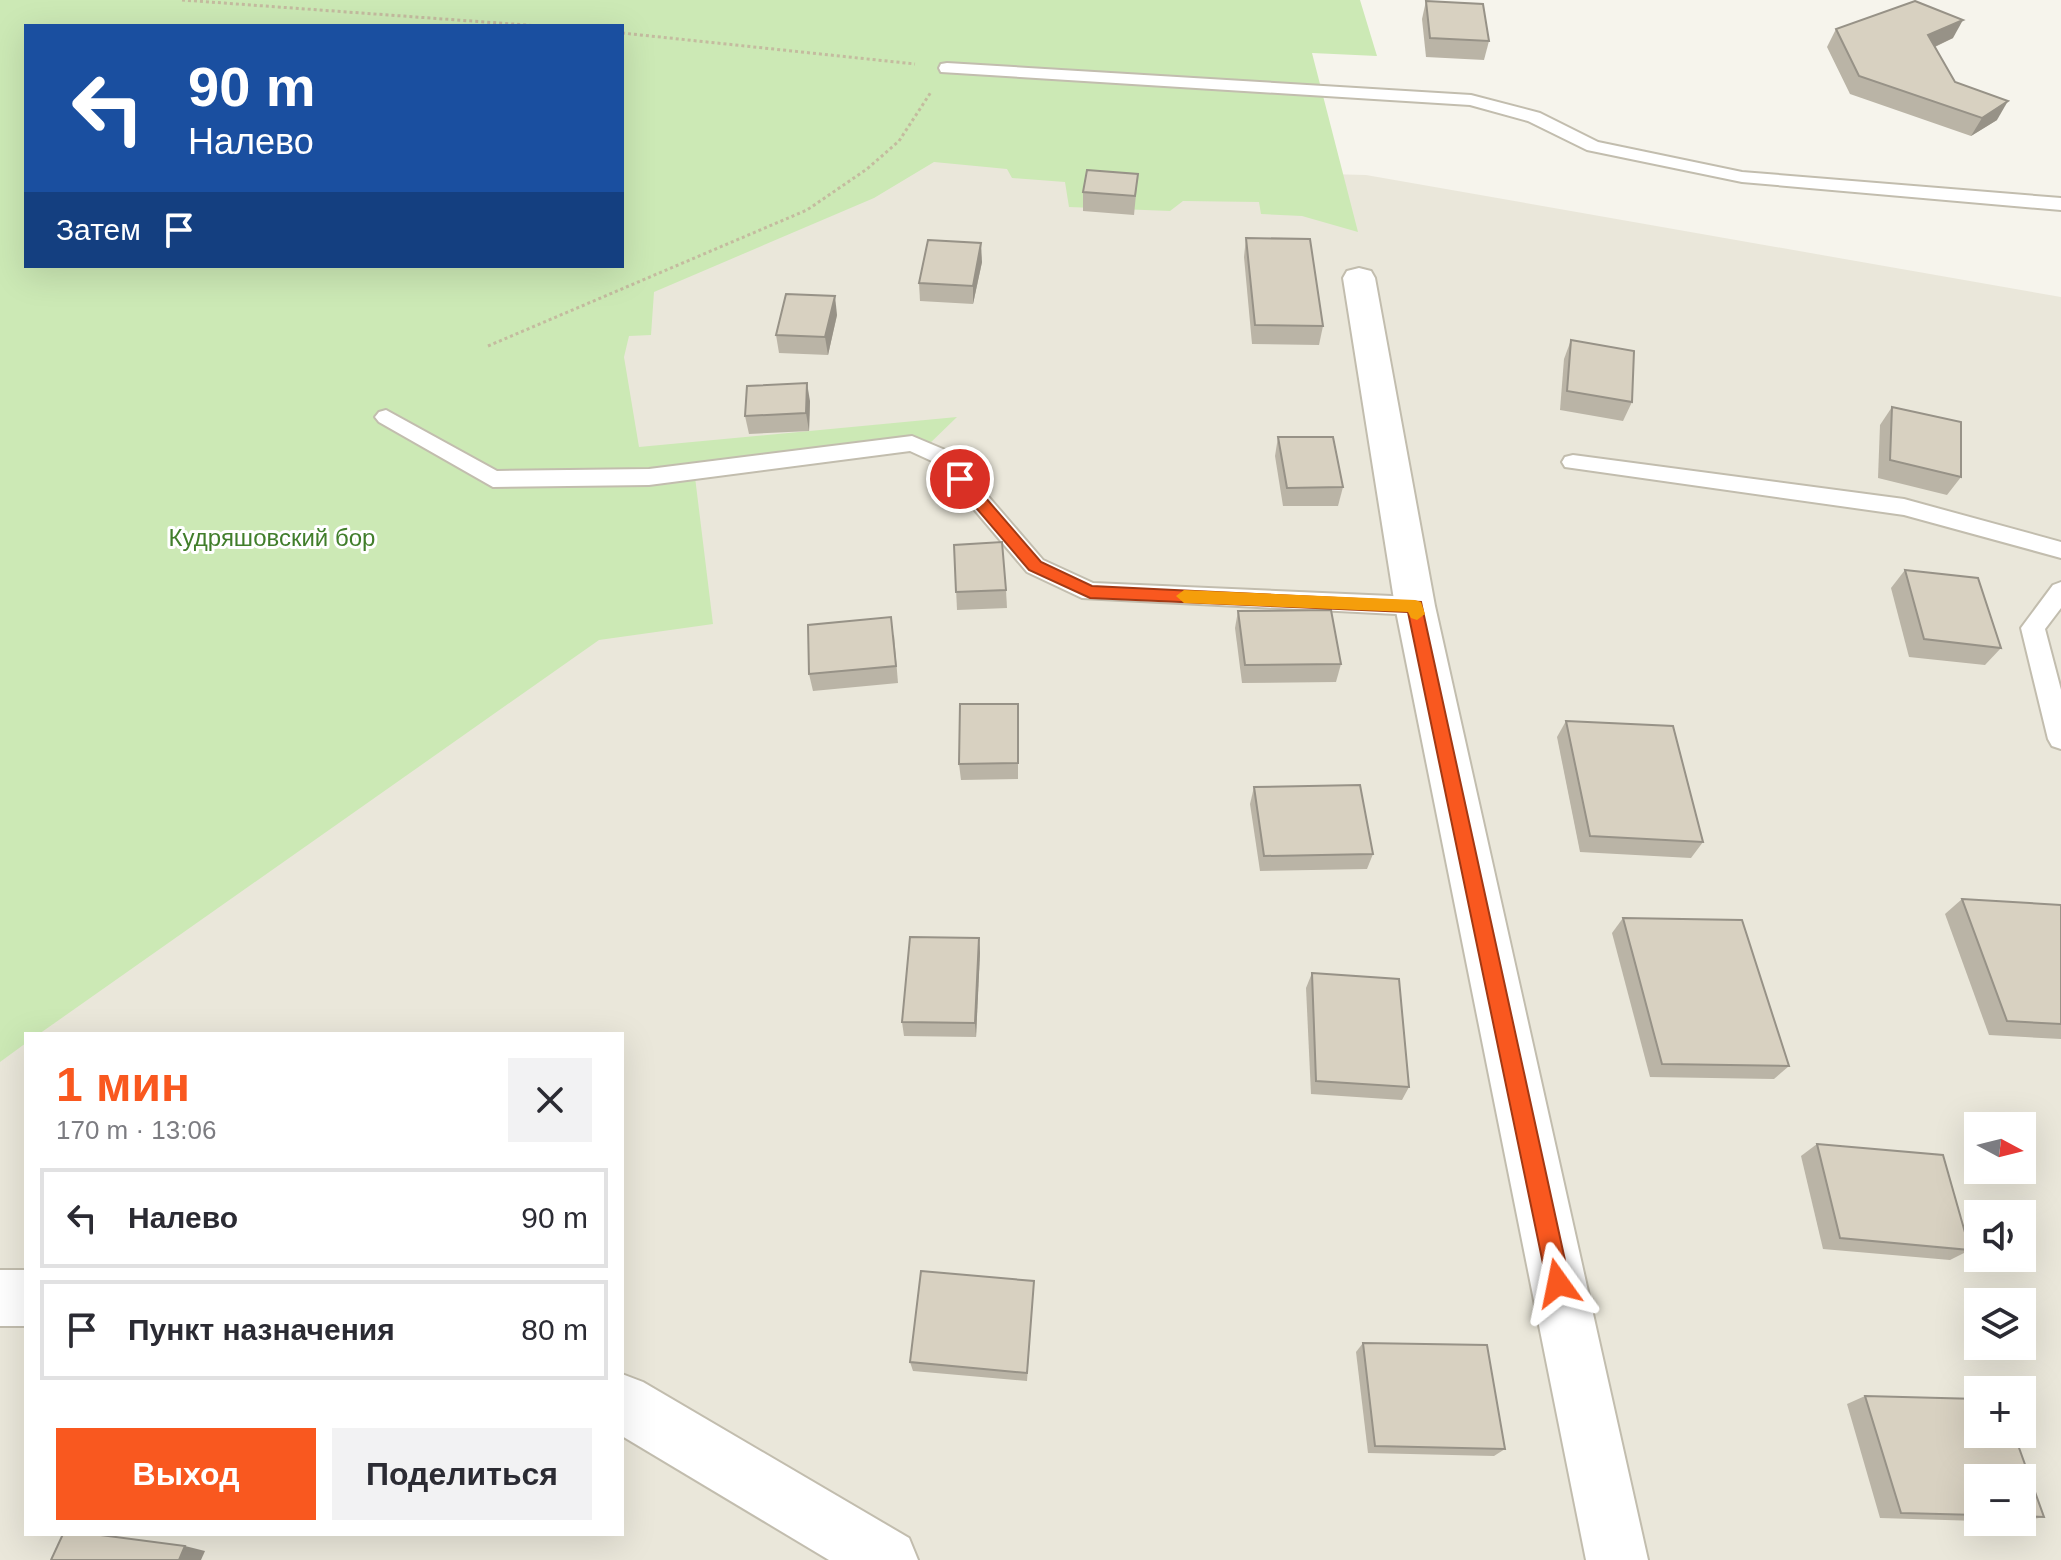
<!DOCTYPE html>
<html lang="ru">
<head>
<meta charset="utf-8">
<style>
	:root { --surface:#fff; --page:#f2f2f3; --text:#2b2b33; --muted:#7c7c81; --line:#e1e1e2; --accent:#f9581f }
	body { margin:0; font-family:Helvetica,sans-serif; background:var(--page); color:var(--text); height:100vh; display:flex; flex-direction:column; font-size:30px; white-space:nowrap }
	* { box-sizing:border-box; margin:0 }
	p { font-size:26px; color:var(--muted) }
	.icon { flex:none; width:44px; height:44px; fill:none; stroke:currentColor; stroke-width:2; stroke-linecap:round; stroke-linejoin:round }
	.map { position:relative; flex:1; overflow:hidden }
	.sheet { position:absolute; left:24px; top:1032px; width:600px; height:504px; display:flex; flex-direction:column; background:var(--surface); border-radius:0px; box-shadow:0 8px 32px #0002 }
	.sheet>* { flex:none }
	.hud { position:absolute; left:24px; top:24px; width:600px; height:244px; border-radius:0px; box-shadow:0 8px 32px #0002; background:#1a4fa0; color:#fff; overflow:hidden }
	.needle { width:52px; rotate:97deg }
	.tools { position:absolute; left:1964px; top:1112px; display:grid; gap:16px }
	.tools a { display:grid; place-items:center; width:72px; height:72px; border-radius:0px; background:var(--surface); box-shadow:0 8px 32px #0002; font-size:40px }
	.pin { position:absolute; display:grid; place-items:center; width:68px; height:68px; color:#fff; margin:-34px; border:4px solid #fff; border-radius:50%; box-shadow:0 2px 8px #0007 }
	.me { position:absolute; width:88px; margin:-44px; rotate:348deg; stroke-linejoin:round; filter:drop-shadow(0 0 6px #0008) }
	.turn { display:flex; align-items:center; gap:28px; height:168px; padding:0 32px; font-size:36px }
	.turn .icon { width:104px; height:104px; stroke-width:2.5 }
	.turn b { display:block; font-size:56px; line-height:68px }
	.then { display:flex; align-items:center; height:76px; padding:0 32px; background:#0003; gap:16px; font-size:30px }
	.round { display:grid; place-items:center; flex:none; width:84px; height:84px; border-radius:0px; background:var(--page) }
	.summary { display:flex; align-items:center; justify-content:space-between; height:136px; padding:0 32px }
	h1 { font-size:48px; font-weight:600; line-height:60px; color:var(--accent) }
	.action { display:flex; gap:16px; margin-top:auto; padding:16px 32px }
	.action a { flex:1; height:92px; border-radius:0px; background:var(--accent); color:#fff; font-size:32px; font-weight:600; line-height:92px; text-align:center }
	.action a+a { background:var(--page); color:var(--text) }
	ul { padding:0; list-style:none }
	li { display:flex; align-items:center; gap:24px; height:100px; margin:0 16px 12px; padding:0 16px; border:4px solid var(--line); border-radius:0px }
	li div { flex:1 }
	li b { display:block; font-size:30px }
	li em { font-style:normal }
	.map>svg:first-child { display:block }
	.residential { fill:#eae7da; fill-rule:evenodd }
	.green { fill:#cce9b5; fill-rule:evenodd }
	.lines { fill:none; stroke-linecap:round; stroke-linejoin:round }
	.service-casing { stroke:#c2bdae; stroke-width:4 }
	.minor-casing { stroke:#c2bdae; stroke-width:4 }
	.path { stroke:#c4bb9f; stroke-width:3; stroke-dasharray:3 3; stroke-linecap:butt }
	.service { fill:#fff; fill-rule:evenodd }
	.minor { fill:#fff; fill-rule:evenodd }
	.wall { fill:#bab4a6 }
	.shaded-wall { fill:#979287 }
	.building { fill:#d8d1c1; stroke:#979287; stroke-width:2 }
	.route { fill:#f9581f; stroke:#a23914; stroke-width:2 }
	.slow { fill:#f59e0b }
	.labels { text-anchor:middle; stroke-width:6; stroke-linejoin:round; paint-order:stroke }
	.park-label { font-size:24px; fill:#417e2b; stroke:#fff }
</style>
</head>
<body>
<div class="map">
<svg width="2061" height="1560" viewBox="0 0 2061 1560">
	<rect width="100%" height="100%" fill="#f6f4ec"/>
	<path class="residential" d="M0,99L26,266H622V139L1055,167L1366,175L2061,297V1560H0ZM26,1034H622V1534H26ZM1978,1126H2022V1170H1978ZM1978,1214H2022V1258H1978ZM1978,1302H2022V1346H1978ZM1978,1390H2022V1434H1978ZM1978,1478H2022V1522H1978Z"/>
	<path class="green" d="M0,0H1360L1377,56L1312,53L1358,232L1302,216L1261,214L1259,202L1183,201L1170,211L1069,207L1065,182L1012,178L1007,169L934,162L874,198L654,292L651,335L629,336L624,357L639,447L957,417L926,447L695,477L713,624L599,640L39,1034H26V1043L0,1062ZM26,26H622V266H26Z"/>
	<g class="lines">
		<g class="service-casing">
			<g id="service">
				<path d="M947,63L1471,95L1540,113L1598,142L1742,172L2061,198V210L1742,182L1587,150L1528,121L1470,105L941,72L939,68L941,64Z"/>
				<path d="M386,410L497,471L649,469L912,436L950,452L1043,560L1093,583L1415,597L1423,600L1427,606L1423,612L1415,615L1082,598L1027,572L934,462L910,451L649,485L493,487L379,422L375,417L379,412Z"/>
				<path d="M1573,455L1904,499L2061,542V558L1904,515L1565,467L1562,462L1565,457Z"/>
				<path d="M2061,582V608L2045,629L2061,690V749L2052,746L2048,739L2021,628L2053,585Z"/>
			</g>
		</g>
		<g class="minor-casing">
			<g id="minor">
				<path d="M1359,268L1371,271L1375,278L1435,606L1648,1560H1586L1395,606L1343,278L1347,271Z"/>
				<rect x="0" y="1270" width="26" height="56"/>
				<path d="M622,1374L643,1382L909,1538L918,1560H829L622,1436Z"/>
			</g>
		</g>
		<g class="path">
			<path d="M182,0L540,26"/>
			<path d="M622,33L915,64"/>
			<path d="M488,346L807,210L867,169L899,141L931,92"/>
		</g>
		<use href="#service" class="service"/>
		<use href="#minor" class="minor"/>
	</g>
	<g class="wall">
		<path d="M1426,1L1489,41L1484,60L1426,57L1422,19Z"/>
		<path d="M1836,29L1953,38L1935,47L1955,82L1997,120L1971,136L1850,94L1827,47Z"/>
		<path d="M1138,174L1134,215L1083,211V192Z"/>
		<path d="M1246,238L1323,326L1319,345L1252,344L1244,257Z"/>
		<path d="M982,262L973,304L920,301L919,283Z"/>
		<path d="M837,315L828,355L779,353L776,335Z"/>
		<path d="M1571,340L1632,402L1623,421L1560,410L1564,359Z"/>
		<path d="M810,401L809,431L749,434L745,416Z"/>
		<path d="M1892,407L1961,477L1947,495L1878,478L1880,425Z"/>
		<path d="M1278,437L1343,487L1338,506H1283L1275,456Z"/>
		<path d="M954,545L1006,590L1007,608L957,610Z"/>
		<path d="M1905,570L2001,648L1985,665L1909,657L1891,588Z"/>
		<path d="M1238,611L1341,664L1336,682L1242,683L1235,628Z"/>
		<path d="M894,635L898,683L813,691L809,674Z"/>
		<path d="M1018,704V779L961,780L959,764Z"/>
		<path d="M1566,721L1703,842L1691,858L1580,852L1557,737Z"/>
		<path d="M1254,787L1373,854L1367,869L1260,871L1250,804Z"/>
		<path d="M1962,899L2061,905V1039L1989,1035L1945,914Z"/>
		<path d="M1623,918L1789,1066L1774,1079L1650,1077L1612,933Z"/>
		<path d="M979,938L980,953L976,1037L904,1036L902,1022Z"/>
		<path d="M1312,973L1409,1087L1402,1100L1311,1094L1306,988Z"/>
		<path d="M1817,1144L1970,1250L1950,1260L1823,1249L1801,1156Z"/>
		<path d="M1034,1281L1027,1381L913,1371L910,1362Z"/>
		<path d="M1363,1343L1505,1449L1494,1456L1368,1453L1356,1352Z"/>
		<path d="M1865,1396L1978,1399V1434H2014L2044,1517L2022,1521V1478H1978V1521L1880,1518L1847,1404Z"/>
	</g>
	<g class="shaded-wall">
		<path d="M1963,20L1953,38L1919,54L1928,35Z"/>
		<path d="M2008,101L1997,120L1971,136L1982,118Z"/>
		<path d="M981,243L982,262L973,304V286Z"/>
		<path d="M835,296L837,315L828,355L825,337Z"/>
		<path d="M807,383L810,401L809,431L806,413Z"/>
		<path d="M979,938L980,953L976,1037L975,1023Z"/>
		<path d="M185,1546L205,1551L201,1560H179Z"/>
	</g>
	<g class="building">
		<path d="M1426,1L1483,4L1489,41L1430,38Z"/>
		<path d="M1915,1L1963,20L1928,35L1955,82L2008,101L1982,118L1859,76L1836,29Z"/>
		<path d="M1087,170L1138,174L1135,196L1083,192Z"/>
		<path d="M1246,238L1310,239L1323,326L1255,325Z"/>
		<path d="M928,240L981,243L973,286L919,283Z"/>
		<path d="M786,294L835,296L825,337L776,335Z"/>
		<path d="M1571,340L1634,351L1632,402L1567,391Z"/>
		<path d="M807,383L806,413L745,416L747,386Z"/>
		<path d="M1892,407L1961,422V477L1890,460Z"/>
		<path d="M1278,437H1333L1343,487L1287,488Z"/>
		<path d="M1002,542L1006,590L956,592L954,545Z"/>
		<path d="M1905,570L1978,578L2001,648L1924,639Z"/>
		<path d="M1331,610L1341,664L1245,665L1238,611Z"/>
		<path d="M891,617L896,666L809,674L808,625Z"/>
		<path d="M960,704H1018V763L959,764Z"/>
		<path d="M1566,721L1673,726L1703,842L1590,836Z"/>
		<path d="M1360,785L1373,854L1264,856L1254,787Z"/>
		<path d="M1962,899L2061,905V1024L2007,1021Z"/>
		<path d="M1623,918L1742,920L1789,1066L1662,1064Z"/>
		<path d="M910,937L979,938L975,1023L902,1022Z"/>
		<path d="M1312,973L1399,979L1409,1087L1316,1081Z"/>
		<path d="M1817,1144L1943,1155L1970,1250L1840,1238Z"/>
		<path d="M921,1271L1034,1281L1027,1373L910,1362Z"/>
		<path d="M1363,1343L1487,1345L1505,1449L1375,1446Z"/>
		<path d="M1865,1396L1978,1399V1434H2014L2044,1517L2022,1516V1478H1978V1515L1901,1513Z"/>
		<path d="M63,1534H93L185,1546L179,1560H51Z"/>
	</g>
	<path class="route" d="M960,474L966,475L1041,562L1092,586L1421,602L1570,1283L1566,1291L1558,1294L1550,1291L1547,1283L1408,612L1090,598L1029,570L955,483L953,479Z"/>
	<path class="slow" d="M1184,590L1415,600L1421,602L1425,614L1417,620L1411,618L1408,612L1184,603L1176,596Z"/>
	<g class="labels">
		<g class="park-label">
			<text x="272" y="546">Кудряшовский бор</text>
		</g>
	</g>
</svg>
<div class="tools">
<a><svg class="needle" viewBox="-14 -14 28 28"><path d="M0-13l5 13h-10z" fill="#e53935"/><path d="M0 13l5-13h-10z" fill="#7c7c81"/></svg></a>
<a><svg class="icon" aria-label="sound" viewBox="0 0 24 24"><path d="M4 9h4l5-4v14l-5-4H4zM17 9q2 3 0 6"/></svg></a>
<a><svg class="icon" aria-label="layers" viewBox="0 0 24 24"><path d="M12 4l9 5-9 5-9-5zM3 14l9 5 9-5"/></svg></a>
<a>+</a>
<a>−</a>
</div>
<div class="pin" style="left:960px;top:479px;background:#d93025"><svg class="icon" aria-label="arrive" viewBox="0 0 24 24"><path d="M6 21V4h12l-3 4 3 4H6"/></svg></div>
<svg class="me" style="left:1558px;top:1283px" viewBox="-20 -20 40 40"><path d="M0-17L14 15 0 8-14 15z" fill="#f9581f" stroke="#fff" stroke-width="4"/></svg>
<div class="hud">
<div class="turn"><svg class="icon" aria-label="left" viewBox="0 0 24 24"><path d="M17 20v-9H6M10 6l-5 5 5 5"/></svg><div><b>90 m</b>Налево</div></div>
<div class="then">Затем<svg class="icon" aria-label="arrive" viewBox="0 0 24 24"><path d="M6 21V4h12l-3 4 3 4H6"/></svg></div>
</div>
<section class="sheet">
<div class="summary"><div><h1>1 мин</h1><p>170 m · 13:06</p></div><a class="round"><svg class="icon" aria-label="close" viewBox="0 0 24 24"><path d="M6 6l12 12M18 6L6 18"/></svg></a></div>
<ul>
<li><svg class="icon" aria-label="left" viewBox="0 0 24 24"><path d="M17 20v-9H6M10 6l-5 5 5 5"/></svg><div><b>Налево</b></div><em>90 m</em></li>
<li><svg class="icon" aria-label="arrive" viewBox="0 0 24 24"><path d="M6 21V4h12l-3 4 3 4H6"/></svg><div><b>Пункт назначения</b></div><em>80 m</em></li>
</ul>
<div class="action"><a>Выход</a><a>Поделиться</a></div>
</section>
</div>
</body>
</html>
